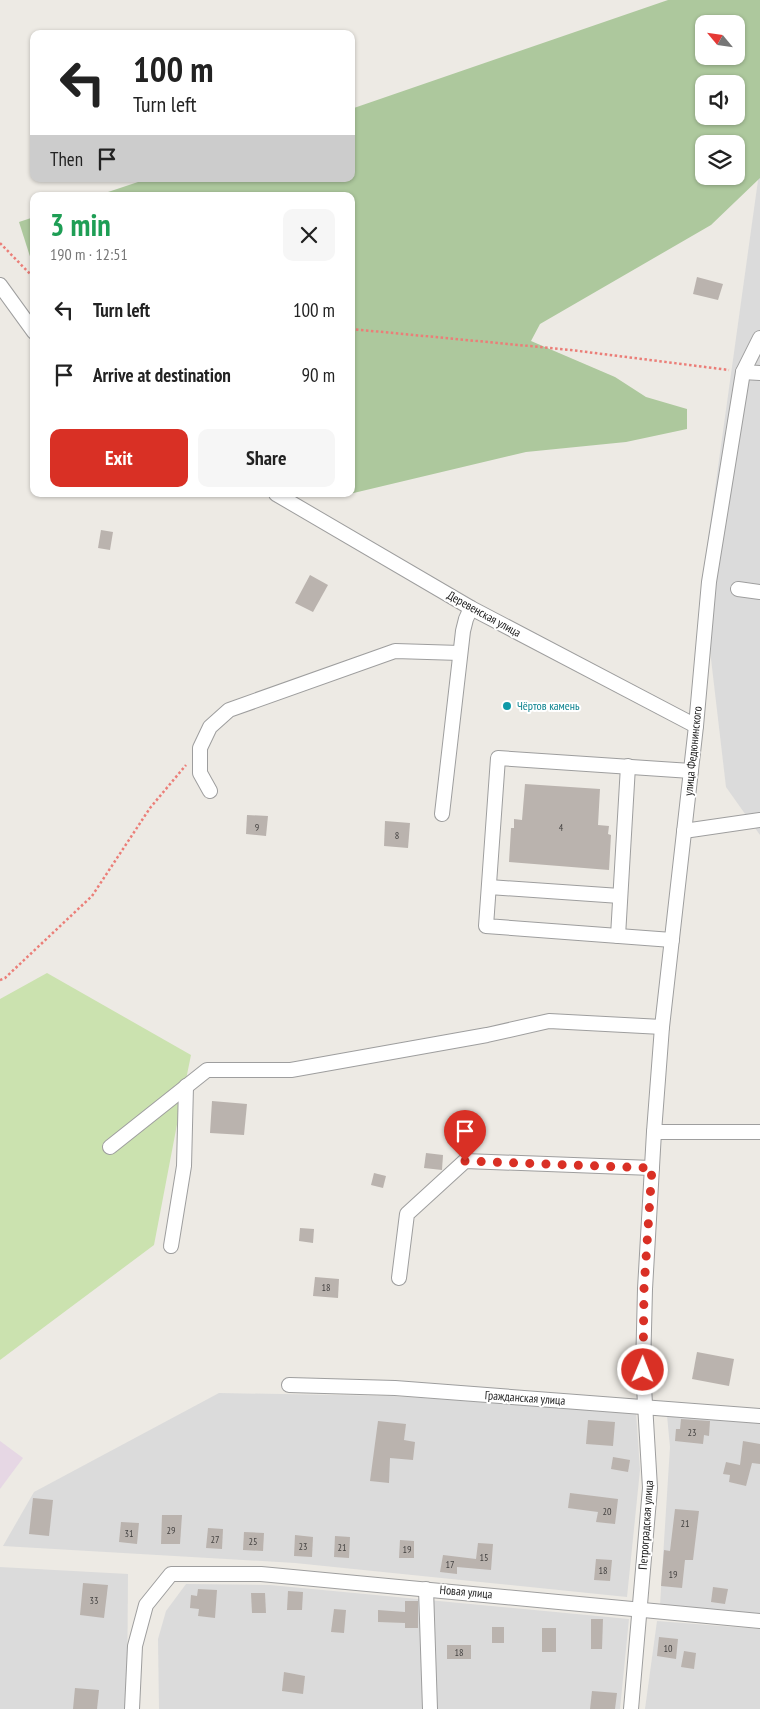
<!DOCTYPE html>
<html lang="en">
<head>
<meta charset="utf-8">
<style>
	:root { --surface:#fff; --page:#f6f6f6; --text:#222; --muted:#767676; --accent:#d93025 }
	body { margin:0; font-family:"PT Sans Narrow",sans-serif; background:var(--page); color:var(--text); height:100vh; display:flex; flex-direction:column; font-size:19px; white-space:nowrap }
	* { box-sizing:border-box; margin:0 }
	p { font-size:16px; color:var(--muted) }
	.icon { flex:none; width:28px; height:28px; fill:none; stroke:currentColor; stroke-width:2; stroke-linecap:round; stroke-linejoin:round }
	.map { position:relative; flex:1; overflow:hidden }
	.details { position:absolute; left:30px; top:192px; width:325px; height:305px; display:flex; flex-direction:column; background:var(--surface); border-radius:10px; box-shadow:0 1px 4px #0004 }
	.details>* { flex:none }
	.banner { position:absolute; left:30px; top:30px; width:325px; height:152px; border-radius:10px; box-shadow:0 1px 4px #0004; background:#fff; color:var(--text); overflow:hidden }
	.needle { width:32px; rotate:299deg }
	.fabs { position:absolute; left:695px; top:15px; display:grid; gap:10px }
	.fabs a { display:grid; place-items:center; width:50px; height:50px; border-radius:10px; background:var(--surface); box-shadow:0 1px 4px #0004; font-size:25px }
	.pin { position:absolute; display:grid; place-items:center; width:42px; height:42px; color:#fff; margin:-51px -21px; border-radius:50% 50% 50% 0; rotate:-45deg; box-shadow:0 0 5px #0007 }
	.pin .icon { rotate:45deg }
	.me { position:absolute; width:55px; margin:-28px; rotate:1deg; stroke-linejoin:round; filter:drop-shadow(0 0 4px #0008) }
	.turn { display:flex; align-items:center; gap:18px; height:105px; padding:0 20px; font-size:22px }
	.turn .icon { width:65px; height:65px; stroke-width:2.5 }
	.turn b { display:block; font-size:35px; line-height:42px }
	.then { display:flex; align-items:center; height:48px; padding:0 20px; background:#0003; gap:10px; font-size:19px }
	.round { display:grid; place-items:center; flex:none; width:52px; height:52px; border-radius:10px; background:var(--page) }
	.overview { display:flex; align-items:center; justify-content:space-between; height:85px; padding:0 20px }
	h1 { font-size:30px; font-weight:800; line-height:38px; color:#1e9e55 }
	.primary-button { display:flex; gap:10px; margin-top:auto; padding:10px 20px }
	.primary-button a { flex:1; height:58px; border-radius:10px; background:var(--accent); color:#fff; font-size:20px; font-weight:800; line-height:58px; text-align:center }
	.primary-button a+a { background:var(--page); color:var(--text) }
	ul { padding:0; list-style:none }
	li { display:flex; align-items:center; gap:15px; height:65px; padding:0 20px }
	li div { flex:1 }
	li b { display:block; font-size:19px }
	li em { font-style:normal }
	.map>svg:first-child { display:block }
	.residential { fill:#dbdbdb }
	.industrial { fill:#e6d7e4 }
	.grass { fill:#cbe2af }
	.forest { fill:#adc89d; fill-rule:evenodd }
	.building { fill:#bab3ae }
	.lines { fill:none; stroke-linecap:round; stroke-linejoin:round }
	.minor-casing { stroke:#9e9e9e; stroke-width:16 }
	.path { stroke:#eb7e78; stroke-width:2.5; stroke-dasharray:2.5 2.5; stroke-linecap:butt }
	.minor { stroke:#fff; stroke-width:14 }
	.route { stroke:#d93025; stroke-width:9; stroke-dasharray:0 16.2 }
	.culture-dot { fill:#0f9aa8; stroke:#fff; stroke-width:2 }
	.labels { text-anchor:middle; stroke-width:4; stroke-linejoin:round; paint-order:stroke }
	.number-label { font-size:10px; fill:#444241 }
	.street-label { font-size:12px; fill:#1d1d1d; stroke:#fff }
	.culture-label { font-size:12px; fill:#0d838f; stroke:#fff; text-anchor:start }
</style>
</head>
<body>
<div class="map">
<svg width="760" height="1709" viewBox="0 0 760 1709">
	<rect width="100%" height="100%" fill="#edeae4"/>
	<g class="residential">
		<path d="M760,166V835L726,787L702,582Z"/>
		<path d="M219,1393L392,1396L636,1412L640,1470L627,1597L295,1563L3,1546L34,1492Z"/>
		<path d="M666,1405L760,1418V1615L660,1605L670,1447Z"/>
		<path d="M0,1567L128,1574L127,1709H0Z"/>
		<path d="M186,1584L270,1585L629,1619L620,1709H159L158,1639L166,1611Z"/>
		<path d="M657,1621L760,1629V1709H645Z"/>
	</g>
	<path class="industrial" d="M0,1441L23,1458L0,1489Z"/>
	<path class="grass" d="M47,973L191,1055L179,1114L154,1245L0,1360V999Z"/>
	<g class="forest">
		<path d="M668,0H760V178L711,225L540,324L531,341L615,377L646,397L687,409V429L626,442L526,452L341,496L338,494H351V196H96L147,179H351V109ZM704,24H736V56H704ZM704,84H736V116H704ZM704,144H736V176H704Z"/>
		<path d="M34,217V269L19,222Z"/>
	</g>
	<g class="building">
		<path d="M697,277L723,284L718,300L693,294Z"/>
		<path d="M101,530L113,532L110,550L98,548Z"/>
		<path d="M310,575L328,585L313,612L295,603Z"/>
		<path d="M525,784L600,789L598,825L609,826L608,834L611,835L609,870L509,862L511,828H514V819L522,820Z"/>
		<path d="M247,815L268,816L266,836L246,834Z"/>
		<path d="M385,821L410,823L408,848L384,846Z"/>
		<path d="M212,1101L247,1104L244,1135L210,1133Z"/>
		<path d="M426,1153L443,1155L442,1170L424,1168Z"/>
		<path d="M374,1173L386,1176L383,1188L371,1185Z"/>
		<path d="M300,1228L314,1229L313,1243L299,1241Z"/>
		<path d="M315,1277L339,1279L338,1298L313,1296Z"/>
		<path d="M697,1352L734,1359L729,1386L692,1379Z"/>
		<path d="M681,1419L710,1421L709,1436L704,1435L703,1444L675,1441L676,1429H680Z"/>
		<path d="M588,1420L615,1422L613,1446L586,1444Z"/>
		<path d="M378,1421L406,1424L404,1440L415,1442L413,1460L390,1458L389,1483L370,1481Z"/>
		<path d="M743,1441L760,1444V1464L752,1463L746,1486L729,1482L730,1475L723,1474L726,1462L740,1465Z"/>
		<path d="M613,1457L630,1460L628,1472L611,1469Z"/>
		<path d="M570,1493L618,1499L615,1524L596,1522L598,1512L568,1508Z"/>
		<path d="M33,1498L53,1500L49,1536L29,1534Z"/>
		<path d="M675,1509L699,1511L693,1560H685L682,1588L661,1586L664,1550L670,1551Z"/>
		<path d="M162,1515H182L180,1544H161Z"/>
		<path d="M121,1522L139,1523L137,1544L119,1542Z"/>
		<path d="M208,1528L223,1529L222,1549L206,1548Z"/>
		<path d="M244,1532L264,1533L263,1551L243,1550Z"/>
		<path d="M295,1535L313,1537L312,1557L294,1556Z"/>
		<path d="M335,1536L350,1537L349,1558L334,1557Z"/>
		<path d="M400,1540L414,1541V1558H399Z"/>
		<path d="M478,1543L493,1544L491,1570L457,1567V1574L440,1572L443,1555L476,1559Z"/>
		<path d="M596,1559L612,1560L610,1581L594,1580Z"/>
		<path d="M83,1583L108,1585L104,1618L80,1615Z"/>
		<path d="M713,1587L728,1589L725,1604L711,1602Z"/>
		<path d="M198,1589L217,1590L215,1618L198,1616L199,1609L190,1608L191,1595L197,1596Z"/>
		<path d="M288,1591L303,1592L302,1610H287Z"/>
		<path d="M251,1593H265L266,1613H252Z"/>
		<path d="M405,1601H418V1628H405V1623L378,1622V1610L405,1612Z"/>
		<path d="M334,1609L346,1610L344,1633L331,1632Z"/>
		<path d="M591,1619H603L602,1649H591Z"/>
		<rect x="492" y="1627" width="12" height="16"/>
		<rect x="542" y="1628" width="14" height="24"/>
		<path d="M659,1637L678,1639L676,1659L657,1656Z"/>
		<rect x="447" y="1645" width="24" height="14"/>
		<path d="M684,1651L696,1653L694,1669L681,1667Z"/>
		<path d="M284,1672L305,1676L303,1694L282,1691Z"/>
		<path d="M75,1688L99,1690L97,1709H73Z"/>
		<path d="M592,1691L617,1693L615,1709H590Z"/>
	</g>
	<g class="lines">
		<g class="minor-casing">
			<g id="minor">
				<path d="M0,285L34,332"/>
				<path d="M743,372L760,373"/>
				<path d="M276,494L471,608L696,726"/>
				<path d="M738,589L760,592"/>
				<path d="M210,791L200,773V748L210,727L229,710L395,651L460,653"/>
				<path d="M442,814L463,631L466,619L471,608"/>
				<path d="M684,831L760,820"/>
				<path d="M489,887L620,896"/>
				<path d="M618,936L628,766"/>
				<path d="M672,940L486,926L498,758L691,771"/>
				<path d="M654,1132H760"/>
				<path d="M110,1147L207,1070H291L487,1035L549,1021L662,1027"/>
				<path d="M171,1246L184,1166L186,1086"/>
				<path d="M399,1278L407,1214L465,1161L652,1168"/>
				<path d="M289,1385L395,1388L760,1416"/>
				<path d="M426,1589L430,1709"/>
				<path d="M132,1709L135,1646L146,1605L171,1574H261L760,1621"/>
				<path d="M631,1709L650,1488L643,1370L645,1289L654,1132L662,1027L696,726L709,582L743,372L760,338"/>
			</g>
		</g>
		<g class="path">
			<path d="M0,243L34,278"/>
			<path d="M351,329L571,350L729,370"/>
			<path d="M0,980L5,978L92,896L150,808L186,765"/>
		</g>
		<use href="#minor" class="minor"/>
	</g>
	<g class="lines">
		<path class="route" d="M465,1161L652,1168L644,1289L643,1370"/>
	</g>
	<circle class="culture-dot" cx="507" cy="706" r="5"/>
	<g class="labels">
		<g class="number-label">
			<text x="257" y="831">9</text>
			<text x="561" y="831">4</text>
			<text x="397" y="839">8</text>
			<text x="326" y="1291">18</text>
			<text x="692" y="1436">23</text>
			<text x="607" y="1515">20</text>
			<text x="685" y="1527">21</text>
			<text x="171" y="1534">29</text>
			<text x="129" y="1537">31</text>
			<text x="215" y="1543">27</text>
			<text x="253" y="1545">25</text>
			<text x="303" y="1550">23</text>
			<text x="342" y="1551">21</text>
			<text x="407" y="1553">19</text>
			<text x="484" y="1561">15</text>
			<text x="450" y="1568">17</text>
			<text x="603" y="1574">18</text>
			<text x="673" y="1578">19</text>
			<text x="94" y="1604">33</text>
			<text x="668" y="1652">10</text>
			<text x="459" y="1656">18</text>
		</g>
		<g class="street-label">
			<text transform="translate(484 614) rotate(29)" y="4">Деревенская улица</text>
			<text transform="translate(693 751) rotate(-84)" y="4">улица Федюнинского</text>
			<text transform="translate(525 1398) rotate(4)" y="4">Гражданская улица</text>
			<text transform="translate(646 1525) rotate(-86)" y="4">Петроградская улица</text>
			<text transform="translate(466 1592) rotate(5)" y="4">Новая улица</text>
		</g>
		<g class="culture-label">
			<text x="517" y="710">Чёртов камень</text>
		</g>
	</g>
</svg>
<div class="fabs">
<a><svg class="needle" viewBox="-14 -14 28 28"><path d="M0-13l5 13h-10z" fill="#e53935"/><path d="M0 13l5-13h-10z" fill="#767676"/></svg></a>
<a><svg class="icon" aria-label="sound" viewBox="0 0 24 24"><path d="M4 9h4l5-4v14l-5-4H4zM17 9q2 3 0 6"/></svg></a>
<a><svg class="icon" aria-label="layers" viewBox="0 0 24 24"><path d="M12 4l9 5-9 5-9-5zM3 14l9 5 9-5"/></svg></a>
</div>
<div class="pin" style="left:465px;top:1161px;background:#d93025"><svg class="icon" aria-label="arrive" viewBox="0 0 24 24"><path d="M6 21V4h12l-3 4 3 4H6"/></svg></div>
<svg class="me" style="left:643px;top:1370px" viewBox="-20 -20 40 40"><circle r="17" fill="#d93025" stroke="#fff" stroke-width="3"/><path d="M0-11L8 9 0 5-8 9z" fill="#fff"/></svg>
<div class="banner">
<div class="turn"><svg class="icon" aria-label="left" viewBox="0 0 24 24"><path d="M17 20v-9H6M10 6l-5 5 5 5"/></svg><div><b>100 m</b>Turn left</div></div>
<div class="then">Then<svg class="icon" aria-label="arrive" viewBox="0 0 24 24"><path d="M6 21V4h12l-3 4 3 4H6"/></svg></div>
</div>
<section class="details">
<div class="overview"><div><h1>3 min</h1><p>190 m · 12:51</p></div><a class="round"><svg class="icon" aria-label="close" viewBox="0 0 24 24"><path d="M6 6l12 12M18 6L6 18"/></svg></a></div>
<ul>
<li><svg class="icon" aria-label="left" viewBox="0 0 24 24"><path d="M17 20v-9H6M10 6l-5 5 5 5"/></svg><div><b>Turn left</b></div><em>100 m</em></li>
<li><svg class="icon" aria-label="arrive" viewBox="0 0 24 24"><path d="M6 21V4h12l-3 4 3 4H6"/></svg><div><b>Arrive at destination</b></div><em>90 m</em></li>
</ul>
<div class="primary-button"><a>Exit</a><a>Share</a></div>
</section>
</div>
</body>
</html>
